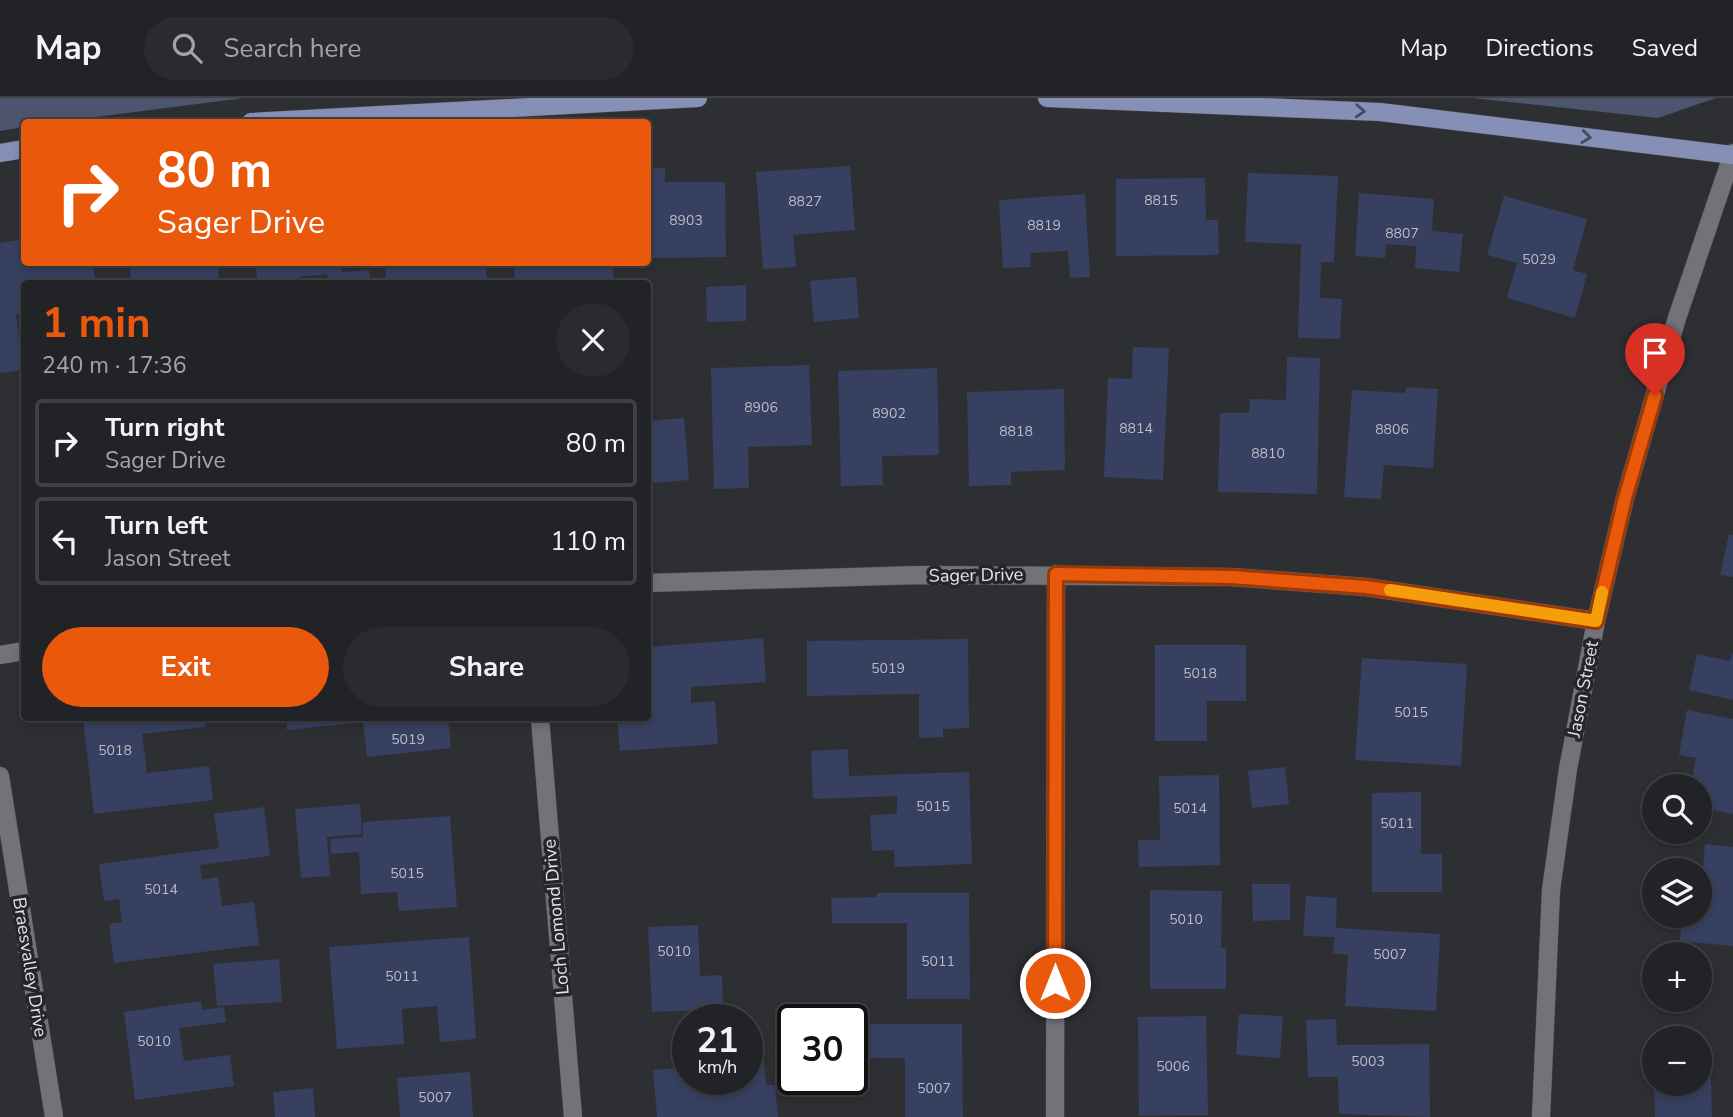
<!DOCTYPE html>
<html lang="en">
<head>
<meta charset="utf-8">
<style>
	:root { --surface:#222326; --page:#2a2b2e; --text:#f1f3f6; --muted:#a2a4a7; --line:#3f4043; --accent:#ea580c }
	body { margin:0; font-family:"Nunito Sans",sans-serif; background:var(--page); color:var(--text); height:100vh; display:flex; flex-direction:column; font-size:26px; white-space:nowrap }
	* { box-sizing:border-box; margin:0 }
	p { font-size:23px; color:var(--muted) }
	.icon { flex:none; width:38px; height:38px; fill:none; stroke:currentColor; stroke-width:2; stroke-linecap:round; stroke-linejoin:round }
	.map { position:relative; flex:1; overflow:hidden }
	.sheet { position:absolute; left:21px; top:182px; width:630px; height:441px; display:flex; flex-direction:column; background:var(--surface); border-radius:7px; box-shadow:0 4px 10px #0003,0 0 0 2px var(--line) }
	.sheet>* { flex:none }
	.hud { position:absolute; left:21px; top:21px; width:630px; height:147px; border-radius:7px; box-shadow:0 4px 10px #0003,0 0 0 2px var(--line); background:#ea580c; color:#fff; overflow:hidden }
	.tools { position:absolute; left:1642px; top:676px; display:grid; gap:14px }
	.tools a { display:grid; place-items:center; width:70px; height:70px; border-radius:50%; background:var(--surface); box-shadow:0 4px 10px #0003,0 0 0 2px var(--line); font-size:35px }
	.speed { position:absolute; left:672px; top:906px; display:flex; gap:14px; font-size:35px; font-weight:700; text-align:center }
	.speed>* { display:grid; place-content:center; width:91px; height:91px; border-radius:50%; background:var(--surface); box-shadow:0 4px 10px #0003,0 0 0 2px var(--line); line-height:1 }
	.speed small { font-size:18px; font-weight:400 }
	.speed .limit { border:4px solid #111; border-radius:10px; background:#fff; color:#111 }
	.pin { position:absolute; display:grid; place-items:center; width:60px; height:60px; color:#fff; margin:-72px -30px; border-radius:50% 50% 50% 0; rotate:-45deg; box-shadow:0 0 7px #0007 }
	.pin .icon { rotate:45deg }
	.me { position:absolute; width:77px; margin:-38px; rotate:0deg; stroke-linejoin:round; filter:drop-shadow(0 0 5px #0008) }
	.turn { display:flex; align-items:center; gap:24px; height:147px; padding:0 21px; font-size:32px }
	.turn .icon { width:91px; height:91px; stroke-width:2.5 }
	.turn b { display:block; font-size:49px; line-height:60px }
	.round { display:grid; place-items:center; flex:none; width:74px; height:74px; border-radius:37px; background:var(--page) }
	.headline { display:flex; align-items:center; justify-content:space-between; height:119px; padding:0 21px }
	h1 { font-size:42px; font-weight:700; line-height:52px; color:var(--accent) }
	.action { display:flex; gap:14px; margin-top:auto; padding:14px 21px }
	.action a { flex:1; height:80px; border-radius:42px; background:var(--accent); color:#fff; font-size:28px; font-weight:700; line-height:80px; text-align:center }
	.action a+a { background:var(--page); color:var(--text) }
	ul { padding:0; list-style:none }
	li { display:flex; align-items:center; gap:21px; height:88px; margin:0 14px 10px; padding:0 7px; border:4px solid var(--line); border-radius:7px }
	li div { flex:1 }
	li b { display:block; font-size:26px }
	li em { font-style:normal }
	header { display:flex; align-items:center; gap:42px; box-sizing:border-box; height:98px; padding:0 35px; background:var(--surface); border-bottom:2px solid var(--line) }
	header strong { font-size:33px }
	nav { display:flex; gap:38px; margin-inline-start:auto; font-size:24px }
	.search { width:490px; height:63px; background:var(--page); display:flex; align-items:center; gap:18px; box-sizing:border-box; padding:0 24px; border-radius:38px; color:var(--muted); font-size:26px }
	.map>svg:first-child { display:block }
	.green { fill:#4d556e }
	.building { fill:#374060 }
	.lines { fill:none; stroke-linecap:round; stroke-linejoin:round }
	.minor-casing { stroke:#4c4d50; stroke-width:19 }
	.major-casing { stroke:#4c4d50; stroke-width:19 }
	.minor { stroke:#727378; stroke-width:18 }
	.major { stroke:#8690b6; stroke-width:18 }
	.oneway { stroke:#464b5a }
	.route-casing { stroke:#983908; stroke-width:18 }
	.route { stroke:#ea580c; stroke-width:12 }
	.slow { stroke:#f59e0b; stroke-width:12 }
	.labels { text-anchor:middle; stroke-width:7; stroke-linejoin:round; paint-order:stroke }
	.number-label { font-size:14px; fill:#b9bcc6 }
	.street-label { font-size:18px; fill:#e4e5e8; stroke:#242629 }
</style>
</head>
<body>
<header>
<strong>Map</strong>
<div class="search"><svg class="icon" aria-label="search" viewBox="0 0 24 24"><circle cx="10" cy="10" r="6"/><path d="M15 15l6 6"/></svg>Search here</div>
<nav><a>Map</a><a>Directions</a><a>Saved</a></nav>
</header>
<div class="map">
<svg width="1733" height="1019" viewBox="0 0 1733 1019">
	<rect width="100%" height="100%" fill="#2e2f33"/>
	<g class="green">
		<path d="M0,0H244L57,24H24V29L0,33Z"/>
		<path d="M1472,0H1716L1658,20Z"/>
	</g>
	<g class="building">
		<path d="M850,68L855,132L793,137L796,169L763,171L756,74Z"/>
		<path d="M648,70H665V84H725L726,159L648,160Z"/>
		<path d="M1248,75L1338,78L1334,164H1321L1320,200L1342,201L1340,241L1298,240L1301,146L1245,144Z"/>
		<path d="M1205,80L1206,122H1218L1219,157L1116,158V81Z"/>
		<path d="M1359,95L1434,101L1432,133L1463,136L1459,174L1415,170L1416,148L1386,146L1385,160L1355,158Z"/>
		<path d="M1085,96L1090,179L1070,180L1068,153L1030,155L1031,169L1003,170L999,102Z"/>
		<path d="M1504,98L1587,121L1573,172L1587,176L1575,220L1507,200L1517,165L1487,157Z"/>
		<path d="M24,141V164H93L96,186H24V216L16,217L23,272L0,275V145Z"/>
		<path d="M130,164H218L219,186H131Z"/>
		<path d="M256,164H341L342,174L369,172L370,186H328L327,176L299,179V186H257Z"/>
		<path d="M385,164H486L487,184L386,186Z"/>
		<path d="M514,164H612L614,186H515Z"/>
		<path d="M856,179L859,220L814,224L810,183Z"/>
		<path d="M746,187V223L707,224L706,189Z"/>
		<path d="M1133,249L1169,250L1163,382L1104,379L1108,280L1132,281Z"/>
		<path d="M1287,259L1320,260L1317,396L1218,394L1220,315H1249L1250,301L1286,302Z"/>
		<path d="M809,267L812,347L748,349L749,390L714,391L711,270Z"/>
		<path d="M937,270L939,357L882,358L883,387L841,388L838,273Z"/>
		<path d="M1406,289L1438,291L1433,370L1384,367L1381,401L1344,399L1352,292L1405,295Z"/>
		<path d="M1064,291L1065,372L1011,374V387L969,388L967,294Z"/>
		<path d="M684,320L689,382L653,385L648,323Z"/>
		<path d="M1729,436L1733,437V479L1720,477Z"/>
		<path d="M763,540L766,584L691,589V605L715,603L718,646L620,653L617,620H648V549Z"/>
		<path d="M968,541L969,630L943,631V639L919,640V596L807,598V543Z"/>
		<path d="M1155,547H1246V603H1207V643H1155Z"/>
		<path d="M1733,554V602L1689,592L1697,556L1730,563Z"/>
		<path d="M1362,560L1467,566L1461,668L1355,662Z"/>
		<path d="M1687,612L1733,621V716L1699,709V688H1691L1696,660L1679,657Z"/>
		<path d="M83,620H204L205,629L142,636L147,675L209,668L213,702L94,716Z"/>
		<path d="M286,620H448L451,650L367,659L363,624L287,632Z"/>
		<path d="M848,651L849,678L969,674L972,766L895,769L894,752L872,753L870,717L897,716V698L813,701L811,653Z"/>
		<path d="M1285,669L1289,706L1252,710L1248,673Z"/>
		<path d="M1219,677L1220,767L1139,769L1138,742H1160L1159,678Z"/>
		<path d="M1421,694V756H1442V794H1372V695Z"/>
		<path d="M360,706L362,736L327,739L330,778L301,780L295,711Z"/>
		<path d="M264,709L270,758L200,767L202,782L218,779L222,808L254,804L259,847L114,865L109,826L122,824L119,801L104,803L99,766L219,750L214,716Z"/>
		<path d="M450,718L457,809L399,813L397,794L361,796L359,754L331,756L330,741L363,739V724Z"/>
		<path d="M1705,746L1733,749V848L1680,843L1682,817H1699Z"/>
		<path d="M1252,786H1290V822L1253,823Z"/>
		<path d="M1150,792L1222,793L1221,850H1226V891H1150Z"/>
		<path d="M877,795H969L970,901H907V825H832L831,800L877,799Z"/>
		<path d="M1306,798L1337,800L1336,830L1440,836L1436,913L1345,908L1348,857L1333,855L1334,839L1303,838Z"/>
		<path d="M698,827L700,878L722,877L723,911L652,914L648,829Z"/>
		<path d="M469,839L476,941L440,944L437,908L402,911L404,946L337,951L329,849Z"/>
		<path d="M279,861L282,904L217,908L213,866Z"/>
		<path d="M201,903L202,912L224,909L226,924L179,930L184,963L230,957L234,988L135,1002L124,914Z"/>
		<path d="M1239,916L1283,918L1280,960L1236,957Z"/>
		<path d="M1206,918L1208,1017L1139,1018L1138,919Z"/>
		<path d="M1336,921L1337,947L1429,946L1430,1019L1339,1016L1338,979H1308L1306,922Z"/>
		<path d="M852,926H962L963,1019H905V960H852Z"/>
		<path d="M764,964L766,987H775L778,1019H657L653,972L688,969V982H747V965Z"/>
		<path d="M470,974L473,1019H400L397,980Z"/>
		<path d="M1699,978H1711L1712,1019H1655L1654,985H1699Z"/>
		<path d="M313,990L315,1019H275L273,994Z"/>
	</g>
	<g class="lines">
		<g class="minor-casing">
			<g id="minor">
				<path d="M648,485L919,477L1231,479L1366,489L1596,523"/>
				<path d="M0,557L24,553"/>
				<path d="M540,620L573,1019"/>
				<path d="M0,678L54,1019"/>
				<path d="M1055,1019L1056,476"/>
				<path d="M1541,1019L1551,792L1568,671L1596,523L1625,400L1677,220L1733,55"/>
			</g>
		</g>
		<g class="major-casing">
			<g id="major">
				<path d="M1047,0L1380,14L1733,57"/>
				<path d="M251,24L698,0"/>
				<path d="M0,55L24,51"/>
			</g>
		</g>
		<use href="#minor" class="minor"/>
		<use href="#major" class="major"/>
	</g>
	<defs><path id="oneway-chevron" d="M-2-3.5L2.5 0L-2 3.5" fill="none" stroke-width="1.6" stroke-linecap="round" stroke-linejoin="round" transform="scale(1.75)"/></defs>
	<g class="oneway">
		<use href="#oneway-chevron" transform="translate(1360 13) rotate(3)"/>
		<use href="#oneway-chevron" transform="translate(1586 39) rotate(7)"/>
	</g>
	<g class="lines">
		<g class="route-casing">
			<path id="route" d="M1055,885L1056,476L1231,479L1366,489L1596,523L1625,400L1655,297"/>
		</g>
		<use href="#route" class="route"/>
		<path class="slow" d="M1390,492L1596,523L1602,494"/>
	</g>
	<g class="labels">
		<g class="number-label">
			<text x="1161" y="107">8815</text>
			<text x="805" y="108">8827</text>
			<text x="686" y="127">8903</text>
			<text x="1044" y="132">8819</text>
			<text x="1402" y="140">8807</text>
			<text x="1539" y="166">5029</text>
			<text x="761" y="314">8906</text>
			<text x="889" y="320">8902</text>
			<text x="1136" y="335">8814</text>
			<text x="1392" y="336">8806</text>
			<text x="1016" y="338">8818</text>
			<text x="1268" y="360">8810</text>
			<text x="888" y="575">5019</text>
			<text x="1200" y="580">5018</text>
			<text x="1411" y="619">5015</text>
			<text x="408" y="646">5019</text>
			<text x="115" y="657">5018</text>
			<text x="933" y="713">5015</text>
			<text x="1190" y="715">5014</text>
			<text x="1397" y="730">5011</text>
			<text x="407" y="780">5015</text>
			<text x="161" y="796">5014</text>
			<text x="1186" y="826">5010</text>
			<text x="674" y="858">5010</text>
			<text x="1390" y="861">5007</text>
			<text x="938" y="868">5011</text>
			<text x="402" y="883">5011</text>
			<text x="154" y="948">5010</text>
			<text x="1368" y="968">5003</text>
			<text x="1173" y="973">5006</text>
			<text x="934" y="995">5007</text>
			<text x="435" y="1004">5007</text>
		</g>
		<g class="street-label">
			<text transform="translate(976 477) rotate(-1)" y="6">Sager Drive</text>
			<text transform="translate(1583 591) rotate(-79)" y="6">Jason Street</text>
			<text transform="translate(556 819) rotate(-95)" y="6">Loch Lomond Drive</text>
			<text transform="translate(30 869) rotate(81)" y="6">Braesvalley Drive</text>
		</g>
	</g>
</svg>
<div class="tools">
<a><svg class="icon" aria-label="search" viewBox="0 0 24 24"><circle cx="10" cy="10" r="6"/><path d="M15 15l6 6"/></svg></a>
<a><svg class="icon" aria-label="layers" viewBox="0 0 24 24"><path d="M12 4l9 5-9 5-9-5zM3 14l9 5 9-5"/></svg></a>
<a>+</a>
<a>−</a>
</div>
<div class="speed"><div>21<small>km/h</small></div><div class="limit">30</div></div>
<div class="pin" style="left:1655px;top:297px;background:#d93025"><svg class="icon" aria-label="arrive" viewBox="0 0 24 24"><path d="M6 21V4h12l-3 4 3 4H6"/></svg></div>
<svg class="me" style="left:1055px;top:885px" viewBox="-20 -20 40 40"><circle r="17" fill="#ea580c" stroke="#fff" stroke-width="3"/><path d="M0-11L8 9 0 5-8 9z" fill="#fff"/></svg>
<div class="hud">
<div class="turn"><svg class="icon" aria-label="right" viewBox="0 0 24 24"><path d="M7 20v-9h11M14 6l5 5-5 5"/></svg><div><b>80 m</b>Sager Drive</div></div>
</div>
<section class="sheet">
<div class="headline"><div><h1>1 min</h1><p>240 m · 17:36</p></div><a class="round"><svg class="icon" aria-label="close" viewBox="0 0 24 24"><path d="M6 6l12 12M18 6L6 18"/></svg></a></div>
<ul>
<li><svg class="icon" aria-label="right" viewBox="0 0 24 24"><path d="M7 20v-9h11M14 6l5 5-5 5"/></svg><div><b>Turn right</b><p>Sager Drive</p></div><em>80 m</em></li>
<li><svg class="icon" aria-label="left" viewBox="0 0 24 24"><path d="M17 20v-9H6M10 6l-5 5 5 5"/></svg><div><b>Turn left</b><p>Jason Street</p></div><em>110 m</em></li>
</ul>
<div class="action"><a>Exit</a><a>Share</a></div>
</section>
</div>
</body>
</html>
